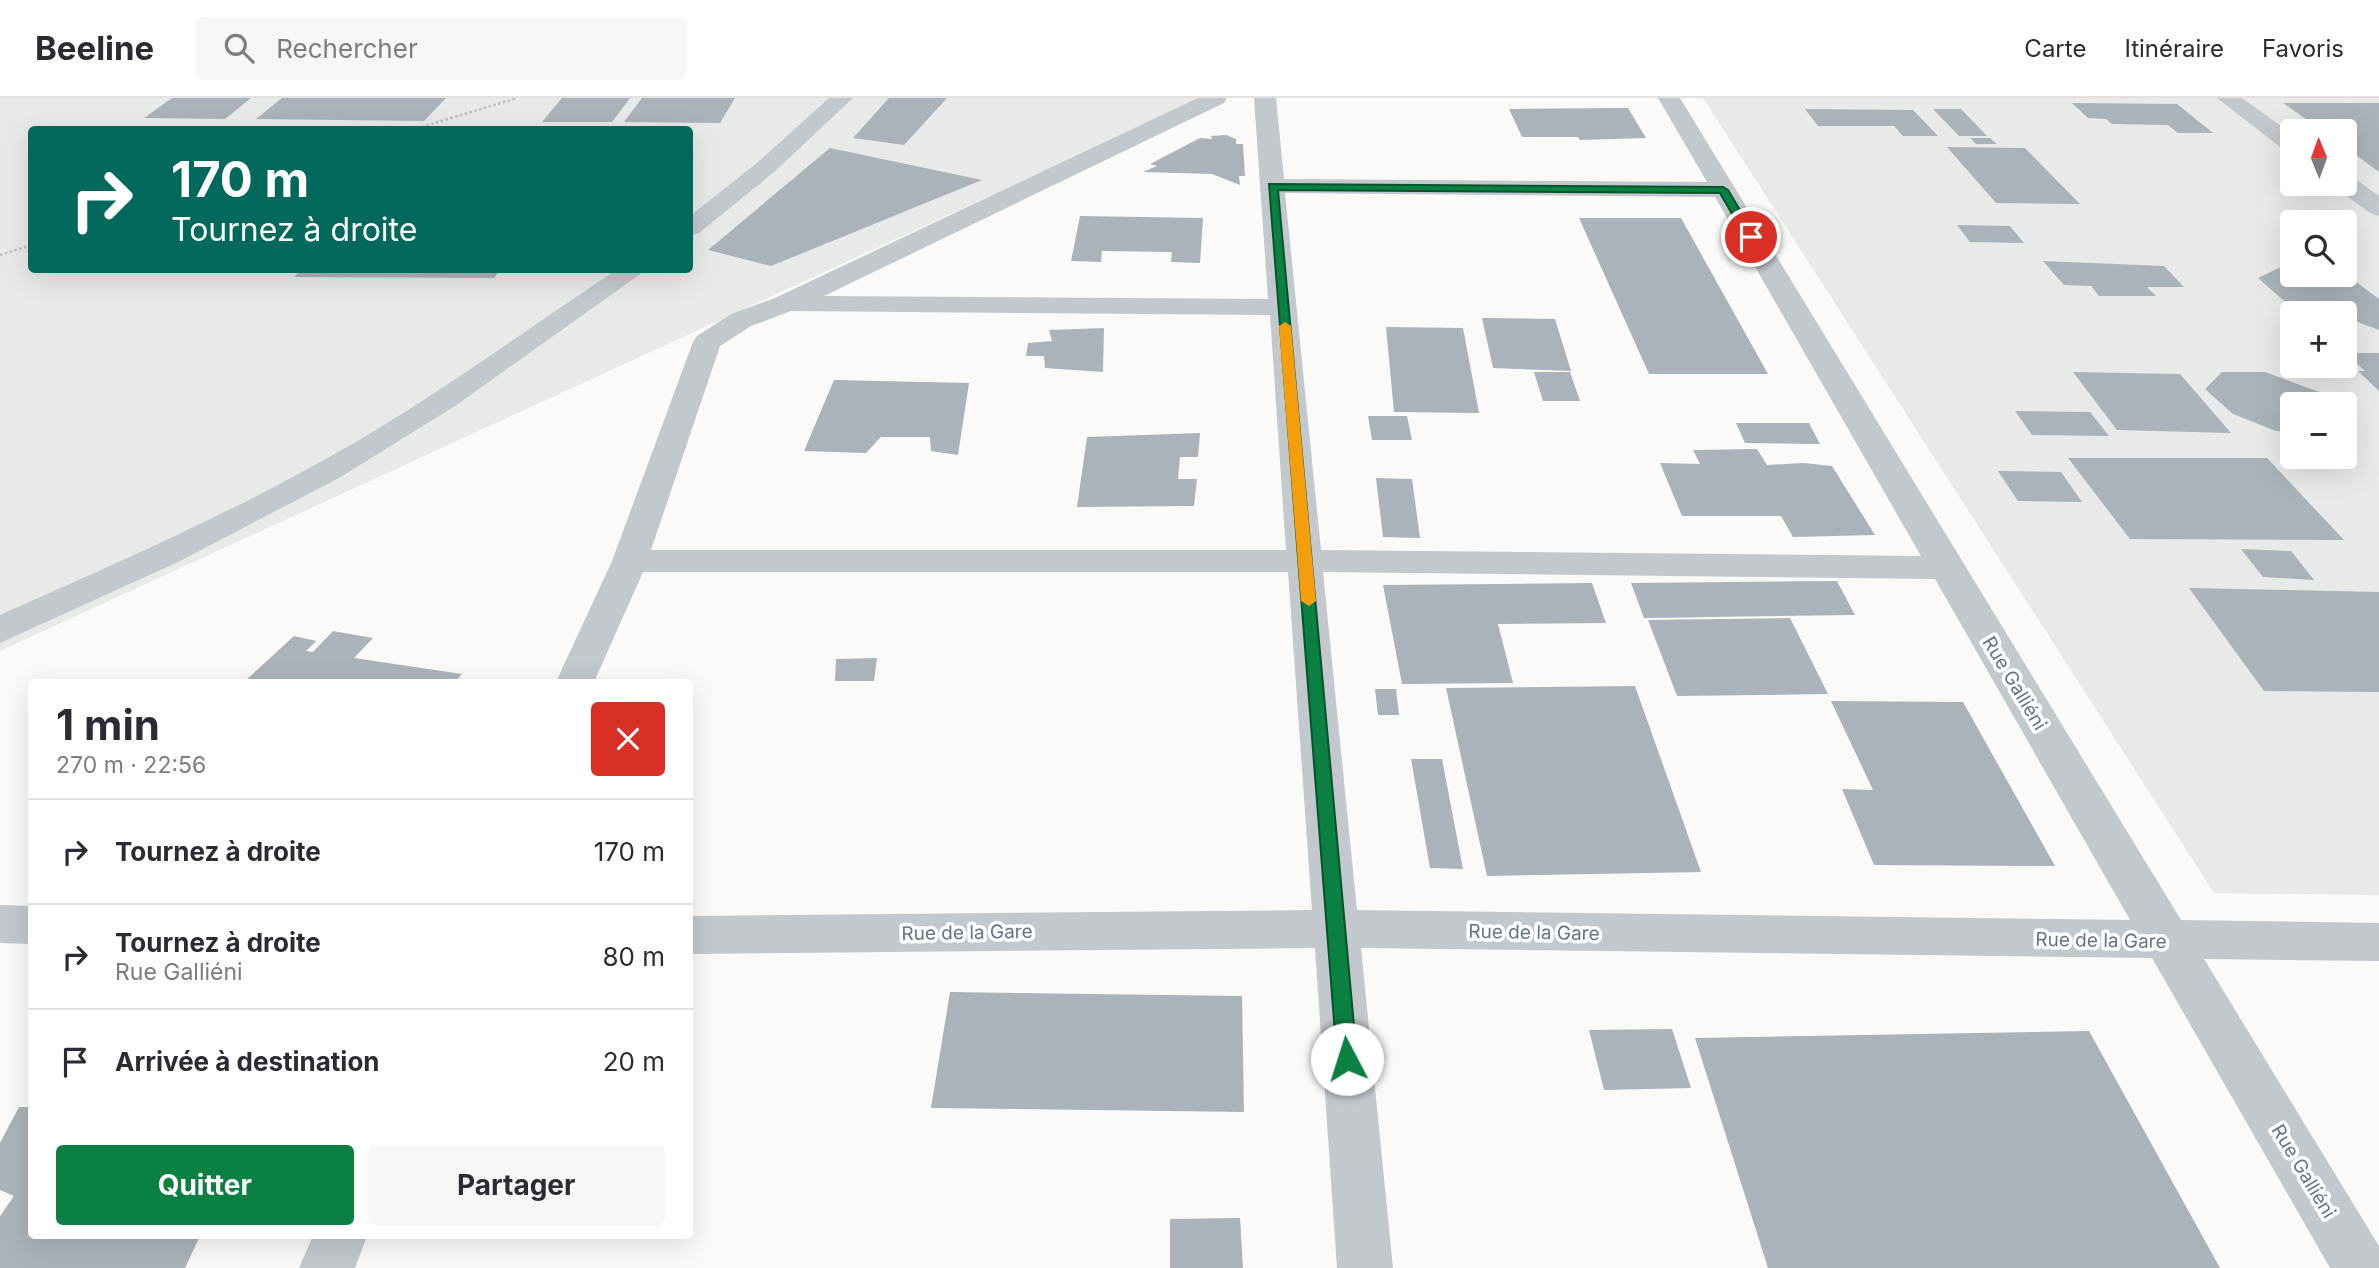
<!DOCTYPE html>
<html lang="fr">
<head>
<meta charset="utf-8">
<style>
	:root { --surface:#fff; --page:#f7f7f7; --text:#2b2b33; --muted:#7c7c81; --line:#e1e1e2; --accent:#0b8043 }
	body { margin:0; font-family:Inter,sans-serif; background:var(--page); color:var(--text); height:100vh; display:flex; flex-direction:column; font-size:26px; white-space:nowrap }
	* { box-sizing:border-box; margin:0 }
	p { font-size:23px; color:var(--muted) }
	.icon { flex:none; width:38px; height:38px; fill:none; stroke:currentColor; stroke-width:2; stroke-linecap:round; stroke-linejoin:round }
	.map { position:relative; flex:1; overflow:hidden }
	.details { position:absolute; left:28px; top:581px; width:665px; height:560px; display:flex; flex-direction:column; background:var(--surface); border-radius:7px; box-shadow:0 7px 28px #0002 }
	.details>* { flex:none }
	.top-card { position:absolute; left:28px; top:28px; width:665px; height:147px; border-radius:7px; box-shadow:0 7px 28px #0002; background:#00695c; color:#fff; overflow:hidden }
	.needle { width:46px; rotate:359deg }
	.buttons { position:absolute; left:2280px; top:21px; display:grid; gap:14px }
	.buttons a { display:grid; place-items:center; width:77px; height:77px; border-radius:7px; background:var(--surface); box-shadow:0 7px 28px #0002; font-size:35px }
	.pin { position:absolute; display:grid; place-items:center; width:60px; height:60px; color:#fff; margin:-30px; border:4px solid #fff; border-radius:50%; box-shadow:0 2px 7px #0007 }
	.me { position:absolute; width:77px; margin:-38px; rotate:355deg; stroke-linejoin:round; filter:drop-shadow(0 0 5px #0008) }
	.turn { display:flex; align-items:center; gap:24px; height:147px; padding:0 28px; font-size:32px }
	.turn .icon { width:91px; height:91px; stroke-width:2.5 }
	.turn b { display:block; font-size:49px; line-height:60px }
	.round { display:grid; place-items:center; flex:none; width:74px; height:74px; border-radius:7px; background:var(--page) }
	.overview { display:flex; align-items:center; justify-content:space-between; height:119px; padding:0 28px }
	h1 { font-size:42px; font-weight:700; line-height:52px }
	.action { display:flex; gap:14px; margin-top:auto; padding:14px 28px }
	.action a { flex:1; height:80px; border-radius:7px; background:var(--accent); color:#fff; font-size:28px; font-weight:700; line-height:80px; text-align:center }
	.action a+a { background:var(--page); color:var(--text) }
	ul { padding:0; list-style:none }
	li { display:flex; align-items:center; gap:21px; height:105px; padding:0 28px; border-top:2px solid var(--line) }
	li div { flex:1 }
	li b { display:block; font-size:26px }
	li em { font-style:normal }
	header { display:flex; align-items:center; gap:42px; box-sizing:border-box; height:98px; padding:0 35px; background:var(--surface); border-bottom:2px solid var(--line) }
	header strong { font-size:33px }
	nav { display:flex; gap:38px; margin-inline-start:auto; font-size:24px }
	.search { width:490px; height:63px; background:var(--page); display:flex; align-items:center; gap:18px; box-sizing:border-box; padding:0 24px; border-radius:7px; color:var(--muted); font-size:26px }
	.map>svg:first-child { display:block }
	.built { fill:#e8e9e9; fill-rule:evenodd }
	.building { fill:#aab3b9 }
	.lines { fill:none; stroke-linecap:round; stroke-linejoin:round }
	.path { stroke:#bbbfc2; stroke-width:2.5; stroke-dasharray:2.5 2.5; stroke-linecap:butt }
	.minor { fill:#c3c8cc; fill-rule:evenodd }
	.route { fill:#0b8043; stroke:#07532c; stroke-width:2 }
	.slow { fill:#f59e0b }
	.labels { text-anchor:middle; stroke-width:7; stroke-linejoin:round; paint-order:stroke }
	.street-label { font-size:19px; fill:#657683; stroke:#fff }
</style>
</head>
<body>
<header>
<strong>Beeline</strong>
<div class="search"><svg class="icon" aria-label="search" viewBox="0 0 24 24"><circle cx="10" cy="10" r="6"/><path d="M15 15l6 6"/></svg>Rechercher</div>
<nav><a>Carte</a><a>Itinéraire</a><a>Favoris</a></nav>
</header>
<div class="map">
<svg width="2379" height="1170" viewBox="0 0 2379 1170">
	<rect width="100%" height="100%" fill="#fafaf8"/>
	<g class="built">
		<path d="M0,0H1203L0,553ZM32,32H690V172H32Z"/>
		<path d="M1703,0H2379V797L2214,795ZM2292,33H2345V86H2292ZM2292,124H2345V177H2292ZM2292,215H2345V268H2292ZM2292,306H2345V359H2292Z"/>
	</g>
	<g class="building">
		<path d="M172,0H251L225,21L144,20Z"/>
		<path d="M282,0H446L424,23L256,21Z"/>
		<path d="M562,0H630L612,24H542Z"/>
		<path d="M642,0H735L720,25L624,24Z"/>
		<path d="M889,0H947L904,47L853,40Z"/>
		<path d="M2072,5L2177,6L2213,35H2178L2168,27L2112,26L2106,21L2088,20Z"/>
		<path d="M2283,5H2379V74L2345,49V33H2323Z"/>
		<path d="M1628,10L1646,40L1580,42L1578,39H1522L1509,11Z"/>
		<path d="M1805,11L1913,12L1938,38H1903L1894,28H1818Z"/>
		<path d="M1933,11H1961L1987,38H1959Z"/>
		<path d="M1226,37L1236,41V46H1243L1245,78H1239L1240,87L1212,76L1143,74L1157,68L1150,66L1200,40L1212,41L1211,38Z"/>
		<path d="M1970,40H1990L1997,46H1976Z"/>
		<path d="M1947,49L2025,50L2080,106L1996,105Z"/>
		<path d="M830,50L982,82L771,168L708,152Z"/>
		<path d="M1080,118L1203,120L1200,165L1171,164L1172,154L1102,153L1101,164L1071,163Z"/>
		<path d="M1579,120H1681L1768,276H1649Z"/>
		<path d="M1957,127L2010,128L2024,145L1970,144Z"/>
		<path d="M2284,145L2292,147V177H2345V158L2354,160L2355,183L2379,201V232L2345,219V215H2327L2289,207L2258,180L2283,168Z"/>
		<path d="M2043,163L2164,168L2184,189H2147L2156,198H2099L2091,188L2064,187Z"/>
		<path d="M301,172H500L494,180L294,179Z"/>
		<path d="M1482,220L1555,221L1571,273L1493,270Z"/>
		<path d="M1386,229L1463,230L1479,315L1394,314Z"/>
		<path d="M1104,230L1103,274L1045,270L1044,258H1026L1028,245L1052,243L1049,232Z"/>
		<path d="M2345,255H2379V293L2358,273H2365Z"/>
		<path d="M1534,274H1570L1580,303H1543Z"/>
		<path d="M2073,274L2180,276L2231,335L2117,332Z"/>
		<path d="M2222,274H2265L2319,294L2325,306H2292V334L2276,333L2233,316L2205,291Z"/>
		<path d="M834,282L969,285L958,357L931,353L930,339H881L866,355L804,353Z"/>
		<path d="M2015,313L2090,314L2109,338L2032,337Z"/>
		<path d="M1368,318H1407L1412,342H1372Z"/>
		<path d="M1736,325H1809L1820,346L1745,345Z"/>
		<path d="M1200,335L1198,359H1180L1178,381H1197L1194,408L1077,409L1087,339Z"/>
		<path d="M1757,351L1767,367L1803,365L1832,368L1875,437L1793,439L1781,418H1682L1660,365L1700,366L1693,352Z"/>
		<path d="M2068,360H2267L2344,442L2130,441Z"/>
		<path d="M1998,373L2061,374L2082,404L2018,403Z"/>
		<path d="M1376,380L1412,381L1420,440L1383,439Z"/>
		<path d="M2241,451L2291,453L2314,482L2263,479Z"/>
		<path d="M1837,483L1855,517L1644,520L1631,485Z"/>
		<path d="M1592,485L1606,525L1498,526L1513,585L1402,586L1383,487Z"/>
		<path d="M2189,490L2379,494V594L2264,593Z"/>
		<path d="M1790,520L1828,596L1677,598L1648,522Z"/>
		<path d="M333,533L373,540L354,560L462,576L455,584H244L294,538L316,543L306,553L313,554Z"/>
		<path d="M877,560L874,583H835L836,561Z"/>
		<path d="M1635,588L1701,774L1487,778L1446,590Z"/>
		<path d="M1375,591H1396L1399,617H1378Z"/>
		<path d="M1831,603L1963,604L2055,768L1874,767L1842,691L1873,692Z"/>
		<path d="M1411,661H1442L1463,771L1430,770Z"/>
		<path d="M950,894L1242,898L1244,1014L931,1010Z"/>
		<path d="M1672,931L1691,990L1604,992L1589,932Z"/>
		<path d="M2089,933L2220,1170H1768L1695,940Z"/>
		<path d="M19,1009H32V1138H200L185,1170H0V1118L14,1098L0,1092V1045Z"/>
		<path d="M1240,1120L1243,1170H1170V1121Z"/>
	</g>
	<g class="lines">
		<g class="path">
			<path d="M412,32L517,0"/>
			<path d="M0,157L32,147"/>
		</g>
		<g class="minor">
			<path d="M829,0H853L774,74L699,135L690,138V118L758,64Z"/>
			<path d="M1198,0H1227L1224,5L824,198L1268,201L1254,0H1276L1284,81L1707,84L1658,0H1680L2181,822L2379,825V863L2204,861L2379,1148V1170H2330L2152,860L1361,850L1393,1170H1337L1315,850L690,856V818L1312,812L1288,474H643L594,584H556L612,463L693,244L697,238L731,216L775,200ZM1285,95L1715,99L1921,458L1321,452ZM791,213L1270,217L1286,452H651L720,248L751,228ZM1323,474L1935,481L2130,822L1357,812Z"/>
			<path d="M2217,0H2242L2292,36V54L2284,52Z"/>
			<path d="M2345,78L2354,80L2379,98V118L2370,115L2336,90L2333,86H2345Z"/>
			<path d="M616,172H646L455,308L339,380L178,464L0,545V517C120,464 240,411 354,345C444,292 529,230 616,172Z"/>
			<path d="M0,807L32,808V846L0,845Z"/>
			<path d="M313,1138H367L355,1170H299Z"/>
		</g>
	</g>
	<path class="route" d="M1269,86L1723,89L1728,92L1756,139L1747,142L1720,95L1278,92L1357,961L1354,968L1347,971L1340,968L1337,961Z"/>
	<path class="slow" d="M1285,224L1291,228L1316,503L1309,508L1301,503L1279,228Z"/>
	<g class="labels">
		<g class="street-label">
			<text transform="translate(2015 585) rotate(59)" y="7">Rue Galliéni</text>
			<text transform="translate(967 834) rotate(-1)" y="7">Rue de la Gare</text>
			<text transform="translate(1534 834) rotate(1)" y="7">Rue de la Gare</text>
			<text transform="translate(2101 842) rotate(1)" y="7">Rue de la Gare</text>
			<text transform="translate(2304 1073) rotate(59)" y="7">Rue Galliéni</text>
		</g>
	</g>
</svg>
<div class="buttons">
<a><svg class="needle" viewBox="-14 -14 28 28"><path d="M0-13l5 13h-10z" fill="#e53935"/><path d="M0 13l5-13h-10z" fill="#7c7c81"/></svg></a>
<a><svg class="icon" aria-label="search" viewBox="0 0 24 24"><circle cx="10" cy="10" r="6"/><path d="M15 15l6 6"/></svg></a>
<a>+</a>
<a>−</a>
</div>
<div class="pin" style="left:1751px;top:139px;background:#d93025"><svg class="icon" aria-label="arrive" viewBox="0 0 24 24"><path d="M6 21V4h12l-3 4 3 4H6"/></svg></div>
<svg class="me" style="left:1347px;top:961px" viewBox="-20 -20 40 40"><circle r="19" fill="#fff"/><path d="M0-13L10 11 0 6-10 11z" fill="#0b8043"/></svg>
<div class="top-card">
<div class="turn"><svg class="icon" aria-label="right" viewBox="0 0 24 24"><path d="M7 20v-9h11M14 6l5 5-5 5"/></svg><div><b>170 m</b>Tournez à droite</div></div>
</div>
<section class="details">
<div class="overview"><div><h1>1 min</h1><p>270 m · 22:56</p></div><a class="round" style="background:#d93025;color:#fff"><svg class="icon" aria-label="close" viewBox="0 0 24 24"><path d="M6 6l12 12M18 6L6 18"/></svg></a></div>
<ul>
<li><svg class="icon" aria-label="right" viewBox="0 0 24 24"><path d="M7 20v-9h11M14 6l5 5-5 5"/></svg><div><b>Tournez à droite</b></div><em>170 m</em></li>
<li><svg class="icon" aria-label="right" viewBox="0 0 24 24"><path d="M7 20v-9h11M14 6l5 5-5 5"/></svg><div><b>Tournez à droite</b><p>Rue Galliéni</p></div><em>80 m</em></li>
<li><svg class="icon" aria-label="arrive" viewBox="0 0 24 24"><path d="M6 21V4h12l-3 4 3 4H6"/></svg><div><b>Arrivée à destination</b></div><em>20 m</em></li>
</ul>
<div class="action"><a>Quitter</a><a>Partager</a></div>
</section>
</div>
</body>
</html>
